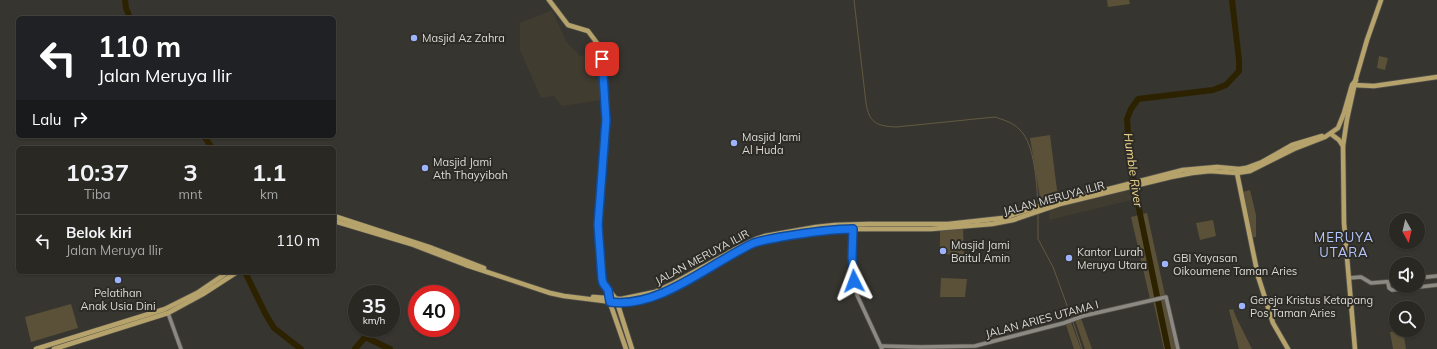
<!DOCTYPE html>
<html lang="id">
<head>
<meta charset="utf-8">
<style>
	:root { --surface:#292823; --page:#353430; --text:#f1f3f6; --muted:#a5a6a6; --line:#454441 }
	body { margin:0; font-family:Mulish,sans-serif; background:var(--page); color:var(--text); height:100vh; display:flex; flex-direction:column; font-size:15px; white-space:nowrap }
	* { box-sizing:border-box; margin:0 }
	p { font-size:13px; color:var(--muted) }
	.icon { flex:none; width:22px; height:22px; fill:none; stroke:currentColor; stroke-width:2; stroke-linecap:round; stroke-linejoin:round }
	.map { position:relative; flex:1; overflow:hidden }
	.side { position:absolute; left:16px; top:146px; width:320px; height:128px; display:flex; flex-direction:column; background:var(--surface); border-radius:6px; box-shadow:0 1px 3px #0004,0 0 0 1px var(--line) }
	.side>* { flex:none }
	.top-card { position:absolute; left:16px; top:16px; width:320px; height:122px; border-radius:6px; box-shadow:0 1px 3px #0004,0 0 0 1px var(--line); background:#202124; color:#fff; overflow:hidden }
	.needle { width:26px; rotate:172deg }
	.fabs { position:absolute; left:1389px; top:213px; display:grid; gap:8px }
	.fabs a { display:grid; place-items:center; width:36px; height:36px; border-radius:50%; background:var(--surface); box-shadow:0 1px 3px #0004,0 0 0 1px var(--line); font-size:20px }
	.speed { position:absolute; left:348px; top:285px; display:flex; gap:8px; font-size:20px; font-weight:700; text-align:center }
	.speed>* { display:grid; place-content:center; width:52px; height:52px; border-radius:50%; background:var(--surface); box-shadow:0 1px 3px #0004,0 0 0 1px var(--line); line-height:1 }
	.speed small { font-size:10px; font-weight:400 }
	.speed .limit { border:6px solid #d22; background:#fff; color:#111 }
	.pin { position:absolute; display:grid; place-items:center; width:34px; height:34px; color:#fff; margin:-17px; border-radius:8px; box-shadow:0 2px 6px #0006 }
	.me { position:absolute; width:44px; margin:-22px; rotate:357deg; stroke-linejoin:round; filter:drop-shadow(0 0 3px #0008) }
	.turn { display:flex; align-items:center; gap:14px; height:84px; padding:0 16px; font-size:18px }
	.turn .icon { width:52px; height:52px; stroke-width:2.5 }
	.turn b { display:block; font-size:28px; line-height:34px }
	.then { display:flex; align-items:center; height:38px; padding:0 16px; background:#0003; gap:8px; font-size:15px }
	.eta { display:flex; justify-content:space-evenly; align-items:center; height:68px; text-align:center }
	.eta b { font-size:24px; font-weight:700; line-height:28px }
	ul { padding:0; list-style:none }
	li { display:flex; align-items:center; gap:12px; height:52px; padding:0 16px; border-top:1px solid var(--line) }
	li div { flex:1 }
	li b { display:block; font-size:15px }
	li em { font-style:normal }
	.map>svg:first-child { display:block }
	.built { fill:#403c30 }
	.green { fill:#5a5138 }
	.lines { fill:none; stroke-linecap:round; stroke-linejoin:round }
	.stream { stroke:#625a40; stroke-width:1 }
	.river { stroke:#2d2200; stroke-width:6 }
	.minor-casing { stroke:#54524d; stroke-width:5 }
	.major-casing { stroke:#54524d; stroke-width:6 }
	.minor { stroke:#8b8981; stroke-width:3.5 }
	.major { stroke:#b6a36b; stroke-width:4.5 }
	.route-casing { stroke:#114b97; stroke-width:10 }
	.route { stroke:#1a73e8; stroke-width:7 }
	.poi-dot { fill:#9db4fd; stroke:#2d2b25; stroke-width:1.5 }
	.labels { text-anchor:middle; stroke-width:4; stroke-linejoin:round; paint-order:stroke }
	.poi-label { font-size:11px; fill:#dcdbd7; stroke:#2d2b25; text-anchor:start }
	.street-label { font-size:11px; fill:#dcdbd7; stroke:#2d2b25 }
	.water-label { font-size:12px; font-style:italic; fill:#f1d890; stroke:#2d2b25 }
	.quarter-label { font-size:13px; letter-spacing:1px; fill:#b4c6fd; stroke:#2d2b25 }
</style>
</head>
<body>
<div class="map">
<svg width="1437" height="349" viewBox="0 0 1437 349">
	<rect width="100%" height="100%" fill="#37352f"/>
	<g class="built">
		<path d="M552,10L566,41L580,56L595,53L599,66L602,100L562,106L554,96L541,98L520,50V23Z"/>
		<path d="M1135,188L1136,199L1049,220V210Z"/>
	</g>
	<g class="green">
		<path d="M1107,0H1129L1130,4L1108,7Z"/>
		<path d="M1379,56L1388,58L1385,70L1377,68Z"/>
		<path d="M1050,135L1058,198L1041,204L1030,138Z"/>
		<path d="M1250,190L1256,215V237H1252L1242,192Z"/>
		<path d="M1147,213L1165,295L1150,299L1131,217Z"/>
		<path d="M1213,220L1216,236L1200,240L1196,223Z"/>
		<path d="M963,228L964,255L940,254V229Z"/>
		<path d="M941,278L967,279L965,297H940Z"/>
		<path d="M1165,298L1176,349H1169L1158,299Z"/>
		<path d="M1153,300H1156L1167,349H1164Z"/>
		<path d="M71,304L78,328L31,342L25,317Z"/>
		<path d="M1233,309L1236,317L1252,349H1239L1229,310Z"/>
		<path d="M1081,318L1092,349H1085L1075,320Z"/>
		<path d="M1071,322L1081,349H1074L1066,325Z"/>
		<path d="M1403,330L1406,349H1393L1390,332Z"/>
	</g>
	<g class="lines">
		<g class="stream">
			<path d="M854,0L866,103C869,123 877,126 896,127L995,117C1004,120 1014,123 1020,130C1035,144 1037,186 1038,206"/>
			<path d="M1038,213V239L1053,267L1072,319"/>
			<path d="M1073,322L1082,349"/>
		</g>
		<g class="river">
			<path d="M125,0L126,8L130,18"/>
			<path d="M204,136L212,148"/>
			<path d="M245,272L265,313L274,328L301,349"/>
			<path d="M355,349L365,337L390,349"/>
			<path d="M1168,349L1140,214L1130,161L1127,119L1131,109L1138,99L1213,90L1226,85L1239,71V60L1232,0"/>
		</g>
		<g class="minor-casing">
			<g id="minor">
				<path d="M853,227V275L857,295L882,349"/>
				<path d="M1349,278L1361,277L1371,283L1396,281"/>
				<path d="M1418,278L1437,276"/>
				<path d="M1388,282L1389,288L1392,290L1437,285"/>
				<path d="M168,313L181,349"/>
				<path d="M881,346L921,347L975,346L1064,323L1083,316L1166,297L1178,349"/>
			</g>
		</g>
		<g class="major-casing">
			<g id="major">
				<path d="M549,0L568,25L588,31L597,43L602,55L605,102V128L598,225L601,275L603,283L616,299L632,349"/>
				<path d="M1354,85L1374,86L1437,77"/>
				<path d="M1331,134L1339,140L1343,146"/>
				<path d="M1237,173L1258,276L1273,323L1288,349"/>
				<path d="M1053,201L1058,194"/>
				<path d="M334,216L432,248L484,268"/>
				<path d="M334,221L411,244L466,265L550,293L564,296L620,303L641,300L666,292L750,245L764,240L804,233L832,229H931L992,224L1013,220L1060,204L1171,177L1192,173L1210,171L1237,173L1250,171L1294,149L1325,137L1338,128L1344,113L1352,85L1356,80"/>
				<path d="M593,297L621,299L655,292L674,283L739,247L756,239L765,236L816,227L835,225L868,224H948L1003,218L1065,198L1101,191L1183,170L1217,167L1239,169L1246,168L1262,162L1292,145L1322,136"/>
				<path d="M609,300L626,349"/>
				<path d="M36,349L165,309L197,293L228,272"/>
				<path d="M54,349L168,313L203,294L237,272"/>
				<path d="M1355,349L1344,223L1343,146L1347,119L1356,78L1367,40L1381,0"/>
			</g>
		</g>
		<use href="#minor" class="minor"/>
		<use href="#major" class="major"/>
	</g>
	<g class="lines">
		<g class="route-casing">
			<path id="route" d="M602,59L606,120L598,225L602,279L603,283L608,290L610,302C660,309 710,263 754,243C763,240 772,239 781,237C805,233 829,229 853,229L852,257L854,281"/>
		</g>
		<use href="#route" class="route"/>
	</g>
	<g class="poi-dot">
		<circle cx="414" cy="38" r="4"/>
		<circle cx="734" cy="143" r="4"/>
		<circle cx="425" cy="168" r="4"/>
		<circle cx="943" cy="251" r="4"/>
		<circle cx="1069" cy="258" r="4"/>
		<circle cx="1165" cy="264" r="4"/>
		<circle cx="118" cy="280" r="4"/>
		<circle cx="1242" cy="306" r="4"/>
	</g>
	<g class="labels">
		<g class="poi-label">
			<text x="422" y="42">Masjid Az Zahra</text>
			<text x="742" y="141">Masjid Jami<tspan x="742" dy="13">Al Huda</tspan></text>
			<text x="433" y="166">Masjid Jami<tspan x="433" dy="13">Ath Thayyibah</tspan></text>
			<text x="951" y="249">Masjid Jami<tspan x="951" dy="13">Baitul Amin</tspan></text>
			<text x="1077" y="256">Kantor Lurah<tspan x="1077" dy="13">Meruya Utara</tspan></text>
			<text x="1173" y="262">GBI Yayasan<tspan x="1173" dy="13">Oikoumene Taman Aries</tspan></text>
			<text x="118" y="297" text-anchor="middle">Pelatihan<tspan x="118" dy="13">Anak Usia Dini</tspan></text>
			<text x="1250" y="304">Gereja Kristus Ketapang<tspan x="1250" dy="13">Pos Taman Aries</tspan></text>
		</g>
		<g class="street-label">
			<text transform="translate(1054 198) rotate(-15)" y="4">JALAN MERUYA ILIR</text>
			<text transform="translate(702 257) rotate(-28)" y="4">JALAN MERUYA ILIR</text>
			<text transform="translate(1042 319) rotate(-15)" y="4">JALAN ARIES UTAMA I</text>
		</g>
		<g class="water-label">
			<text transform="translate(1133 170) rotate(82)" y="4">Humble River</text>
		</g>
		<g class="quarter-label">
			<text x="1344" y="242">MERUYA<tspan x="1344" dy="15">UTARA</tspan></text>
		</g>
	</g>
</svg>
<div class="fabs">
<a><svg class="needle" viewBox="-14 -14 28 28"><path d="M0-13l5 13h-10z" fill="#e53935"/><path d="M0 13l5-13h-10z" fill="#a5a6a6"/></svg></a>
<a><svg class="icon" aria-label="sound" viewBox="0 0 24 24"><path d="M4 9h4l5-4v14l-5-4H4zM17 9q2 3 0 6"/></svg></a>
<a><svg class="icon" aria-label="search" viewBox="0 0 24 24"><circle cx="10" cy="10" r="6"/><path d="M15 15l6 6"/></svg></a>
</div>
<div class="speed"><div>35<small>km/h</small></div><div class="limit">40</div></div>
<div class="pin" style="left:602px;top:59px;background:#d93025"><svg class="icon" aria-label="arrive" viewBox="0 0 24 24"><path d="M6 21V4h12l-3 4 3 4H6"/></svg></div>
<svg class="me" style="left:854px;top:281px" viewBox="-20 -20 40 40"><path d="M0-17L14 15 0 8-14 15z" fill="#1a73e8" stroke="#fff" stroke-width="4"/></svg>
<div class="top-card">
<div class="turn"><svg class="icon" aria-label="left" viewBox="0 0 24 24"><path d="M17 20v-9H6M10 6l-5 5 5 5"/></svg><div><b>110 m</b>Jalan Meruya Ilir</div></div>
<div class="then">Lalu<svg class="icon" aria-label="right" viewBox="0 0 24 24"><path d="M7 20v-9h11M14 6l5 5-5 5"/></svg></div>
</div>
<section class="side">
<div class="eta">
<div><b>10:37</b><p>Tiba</p></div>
<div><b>3</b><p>mnt</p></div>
<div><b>1.1</b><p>km</p></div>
</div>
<ul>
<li><svg class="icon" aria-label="left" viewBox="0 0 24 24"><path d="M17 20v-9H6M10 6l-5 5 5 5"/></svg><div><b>Belok kiri</b><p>Jalan Meruya Ilir</p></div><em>110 m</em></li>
</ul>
</section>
</div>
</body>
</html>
